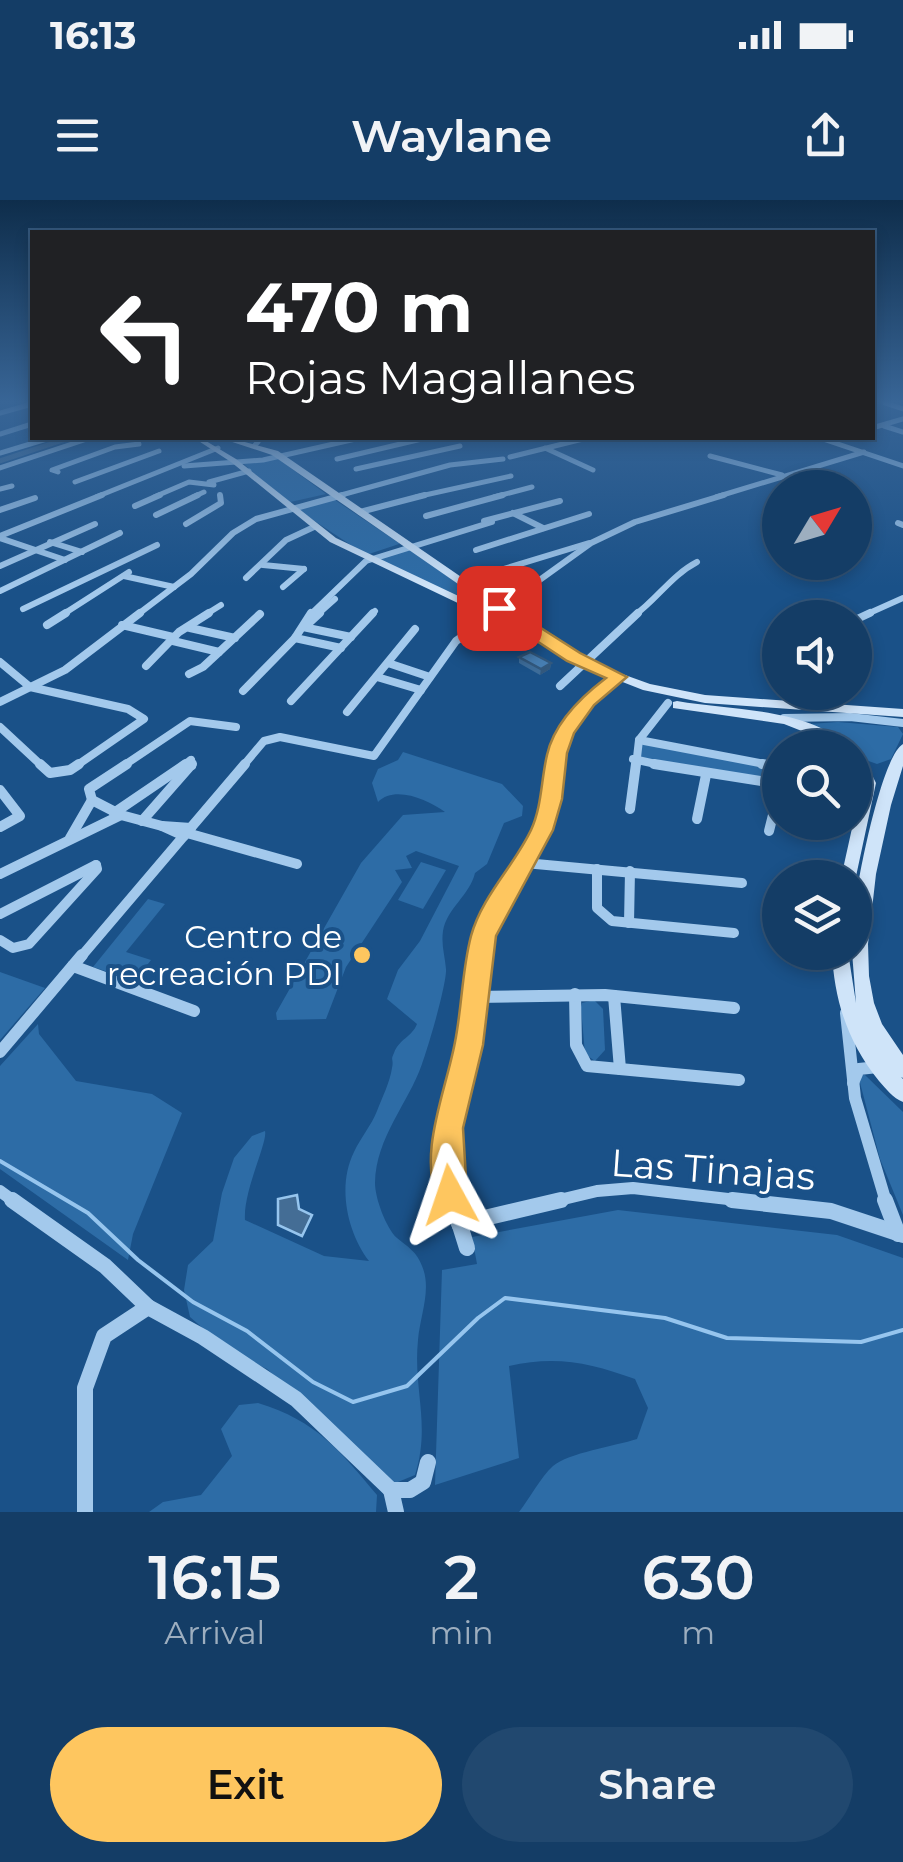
<!DOCTYPE html>
<html lang="en">
<head>
<meta charset="utf-8">
<style>
	:root { --surface:#143d66; --page:#21486f; --text:#f1f3f6; --muted:#9daebf; --line:#33567a; --accent:#fec65f }
	body { margin:0; font-family:Montserrat,sans-serif; background:var(--page); color:var(--text); height:100vh; display:flex; flex-direction:column; font-size:38px; white-space:nowrap }
	* { box-sizing:border-box; margin:0 }
	p { font-size:32px; color:var(--muted) }
	.icon { flex:none; width:55px; height:55px; fill:none; stroke:currentColor; stroke-width:2; stroke-linecap:round; stroke-linejoin:round }
	.map { position:relative; height:1312px; overflow:hidden }
	.drawer { display:flex; flex-direction:column; background:var(--surface); flex:1 }
	.drawer>* { flex:none }
	.top-card { position:absolute; left:30px; top:30px; width:845px; height:210px; border-radius:0px; box-shadow:0 5px 15px #0003,0 0 0 2px var(--line); background:#202124; color:#fff; overflow:hidden }
	.needle { width:65px; rotate:52deg }
	.buttons { position:absolute; left:762px; top:270px; display:grid; gap:20px }
	.buttons a { display:grid; place-items:center; width:110px; height:110px; border-radius:50%; background:var(--surface); box-shadow:0 5px 15px #0003,0 0 0 2px var(--line); font-size:50px }
	.pin { position:absolute; display:grid; place-items:center; width:85px; height:85px; color:#fff; margin:-42px; border-radius:20px; box-shadow:0 5px 15px #0006 }
	.me { position:absolute; width:110px; margin:-55px; rotate:355deg; stroke-linejoin:round; filter:drop-shadow(0 0 8px #0008) }
	.turn { display:flex; align-items:center; gap:35px; height:210px; padding:0 50px; font-size:45px }
	.turn .icon { width:130px; height:130px; stroke-width:2.5 }
	.turn b { display:block; font-size:70px; line-height:85px }
	.eta { display:flex; justify-content:space-evenly; align-items:center; height:170px; text-align:center }
	.eta b { font-size:60px; font-weight:600; line-height:70px }
	.cta { display:flex; gap:20px; margin-top:auto; padding:20px 50px }
	.cta a { flex:1; height:115px; border-radius:60px; background:var(--accent); color:#111; font-size:40px; font-weight:600; line-height:115px; text-align:center }
	.cta a+a { background:var(--page); color:var(--text) }
	.status { display:flex; justify-content:space-between; align-items:center; height:70px; padding:0 50px; background:var(--surface); direction:ltr }
	.status svg { height:28px; fill:currentColor }
	header { display:flex; justify-content:space-between; align-items:center; height:130px; padding:0 50px; background:var(--surface); font-size:45px; font-weight:600 }
	.map>svg:first-child { display:block }
	.green { fill:#2d6ca6 }
	.water { fill:#446d95; stroke:#96c5ee; stroke-width:2.5 }
	.lines { fill:none; stroke-linecap:round; stroke-linejoin:round }
	.stream { stroke:#96c5ee; stroke-width:4 }
	.canal { stroke:#446d95; stroke-width:5 }
	.street-far5 { stroke:#a3c9ec; stroke-width:5 }
	.street-far4 { stroke:#a3c9ec; stroke-width:6 }
	.street-far3 { stroke:#a3c9ec; stroke-width:8 }
	.street-far2 { stroke:#a3c9ec; stroke-width:10 }
	.street-far1 { stroke:#a3c9ec; stroke-width:12 }
	.street { stroke:#a3c9ec; stroke-width:16 }
	.secondary { fill:#cfe4f9; fill-rule:evenodd }
	.wall { fill:#3d6c99 }
	.shaded-wall { fill:#32587d }
	.building { fill:#477eb2; stroke:#32587d; stroke-width:2.5 }
	.route { fill:#fec65f; stroke:#a5813e; stroke-width:2.5 }
	.poi-dot { fill:#fec65f; stroke:#1a5188; stroke-width:4 }
	.labels { text-anchor:middle; stroke-width:8; stroke-linejoin:round; paint-order:stroke }
	.poi-label { font-size:32px; fill:#fff; stroke:#1a5188; text-anchor:end }
	.near-street-label { font-size:38px; fill:#fff; stroke:#1a5188 }
</style>
</head>
<body>
<div class="status"><b>16:13</b><svg viewBox="0 0 49 12"><path d="M0 12V9h3v3zM5 12V6h3v6zM10 12V3h3v9zM15 12V0h3v12zM26 1h20v11H26zM47 4h2v5h-2z"/></svg></div>
<header><svg class="icon" aria-label="menu" viewBox="0 0 24 24"><path d="M4 6h16M4 12h16M4 18h16"/></svg>Waylane<svg class="icon" aria-label="share" viewBox="0 0 24 24"><path d="M12 15V3M7 8l5-5 5 5M5 13v7h14v-7"/></svg></header>
<div class="map">
<svg width="903" height="1312" viewBox="0 0 903 1312">
	<rect width="100%" height="100%" fill="#1a5188"/>
	<g class="green">
		<path d="M277,258L326,294L286,303L244,264Z"/>
		<path d="M332,298L399,343V344L366,355L295,308Z"/>
		<path d="M407,348L491,407L492,408L484,410L374,358Z"/>
		<path d="M838,522L898,527L903,534L891,559L877,564L860,558L855,548L809,524Z"/>
		<path d="M646,544L771,568L776,574L772,579L643,558L638,555L640,545Z"/>
		<path d="M403,552L502,584L523,606L522,616L504,623L487,664L475,673C470,695 447,708 443,731C441,745 445,756 446,769C447,783 428,848 422,864C408,904 376,937 375,983C375,998 386,1028 397,1038C408,1047 417,1052 422,1066C432,1089 420,1116 418,1140C413,1190 431,1225 415,1275L393,1284L267,1169L229,1151L190,1117L184,1090L188,1065L213,1041L222,993L234,958L252,936L265,931C268,942 243,991 245,1020L324,1056L369,1061C347,1032 337,986 354,952C361,937 371,926 377,911C382,898 390,882 392,868C394,858 390,861 394,853C399,839 412,837 417,824L387,799L398,770L420,741L459,666L416,651L406,656L412,668L395,670L402,682L346,767L326,819L277,820L276,813L361,663L403,615L445,612C428,600 395,585 378,602L372,583L378,569L398,560Z"/>
		<path d="M421,662L446,670L423,709L398,700Z"/>
		<path d="M148,699L165,704L126,752L151,760L135,781L93,767Z"/>
		<path d="M0,772L45,788L0,840Z"/>
		<path d="M594,800L603,809L605,850L595,861L585,854L581,807L582,803Z"/>
		<path d="M38,824L39,834L76,881L152,894L182,913L133,1034L128,1060L0,969V866Z"/>
		<path d="M858,875H865L903,912V1015L880,959Z"/>
		<path d="M618,1010L837,1035L903,1058V1312H519C530,1298 540,1278 553,1266C568,1253 615,1246 637,1239L648,1208L635,1179C591,1163 556,1155 509,1166L519,1258L435,1285L442,1070L477,1064L472,1037Z"/>
		<path d="M258,1203C317,1221 339,1250 377,1295L376,1312H149L163,1302L201,1295L232,1256L221,1229L239,1205Z"/>
	</g>
	<path class="water" d="M297,995L299,1009L312,1015L302,1036L278,1025V999Z"/>
	<g class="lines">
		<path class="stream" d="M0,961L88,1013L138,1060L193,1102L247,1131L313,1182L353,1202L407,1186L478,1118L505,1098L665,1118L727,1138L861,1142L903,1130"/>
		<path class="canal" d="M0,261L69,238"/>
		<g class="street-far5">
			<path d="M885,203L903,209"/>
			<path d="M0,213L32,204"/>
			<path d="M884,226L903,232"/>
			<path d="M872,228L903,219"/>
			<path d="M0,234L32,224"/>
			<path d="M253,238L258,242L255,245"/>
			<path d="M820,238L903,266"/>
			<path d="M545,248L593,270"/>
			<path d="M0,253L50,238"/>
			<path d="M710,256L782,275"/>
			<path d="M510,257L587,238"/>
			<path d="M337,259L426,238"/>
			<path d="M184,266L263,260L360,238"/>
			<path d="M0,268L90,238"/>
			<path d="M356,269L460,246"/>
			<path d="M58,272L52,270L115,247L139,244"/>
			<path d="M75,282L159,251"/>
			<path d="M209,282L249,271"/>
			<path d="M0,289L12,286"/>
			<path d="M96,297L218,248"/>
			<path d="M154,297L189,282L214,285"/>
			<path d="M193,297L204,292"/>
			<path d="M334,297L450,265L503,259"/>
			<path d="M416,297L511,276"/>
			<path d="M494,297L532,287"/>
			<path d="M716,297L864,252"/>
		</g>
		<g class="street-far4">
			<path d="M135,306L160,295"/>
			<path d="M0,310L35,298"/>
			<path d="M360,312L425,295"/>
			<path d="M513,313L543,328"/>
			<path d="M156,315L198,295"/>
			<path d="M426,316L503,295"/>
			<path d="M484,321L560,301"/>
			<path d="M898,323L903,325"/>
			<path d="M186,324L221,303L220,295"/>
			<path d="M0,336L102,295"/>
			<path d="M0,338L65,360"/>
			<path d="M50,342L82,352"/>
			<path d="M476,350L589,314"/>
			<path d="M263,365L304,369"/>
			<path d="M0,366L95,324"/>
			<path d="M124,376L174,387"/>
			<path d="M246,378L286,340L314,327"/>
			<path d="M461,382L589,343"/>
			<path d="M283,387L304,369"/>
			<path d="M0,391L120,333"/>
			<path d="M23,409L157,345"/>
			<path d="M62,415L129,372"/>
			<path d="M137,415L191,374L233,333L256,319L343,295"/>
			<path d="M205,415L221,405"/>
			<path d="M310,415L366,361L492,322"/>
			<path d="M317,415L335,399"/>
			<path d="M371,415L375,411"/>
			<path d="M491,415L591,343L635,322L724,295"/>
			<path d="M635,415C657,399 672,375 697,362"/>
			<path d="M865,415L903,398"/>
		</g>
		<g class="street-far3">
			<path d="M855,420L870,413"/>
			<path d="M308,424L320,413"/>
			<path d="M47,425L66,413"/>
			<path d="M122,425L173,437"/>
			<path d="M303,427L351,437"/>
			<path d="M190,428L235,438"/>
			<path d="M295,438L341,448"/>
			<path d="M173,441L219,452"/>
			<path d="M0,462L30,487L128,509L144,519L76,566"/>
			<path d="M388,463L430,477"/>
			<path d="M146,466L179,432L209,413"/>
			<path d="M189,474L203,467L260,414"/>
			<path d="M377,477L421,490"/>
			<path d="M560,486L638,413"/>
			<path d="M243,491L295,438L311,413"/>
			<path d="M291,501L373,413"/>
			<path d="M0,502L65,470L140,413"/>
			<path d="M347,512L415,429"/>
			<path d="M784,518L850,517L903,523"/>
			<path d="M0,527L42,566"/>
			<path d="M639,540L775,566"/>
			<path d="M633,559L665,566"/>
			<path d="M191,560L192,566"/>
			<path d="M123,566L190,521L236,527"/>
			<path d="M182,566L191,560"/>
			<path d="M243,566L264,541L280,537L374,556L456,441L495,413"/>
			<path d="M555,566C564,526 587,502 618,477"/>
			<path d="M636,566L639,540L668,503"/>
		</g>
		<g class="street-far2">
			<path d="M40,564L50,573L70,570L79,564"/>
			<path d="M127,564L89,589L92,600L121,615L162,626"/>
			<path d="M654,564L780,584"/>
			<path d="M762,564L780,567"/>
			<path d="M0,590L20,616L0,627"/>
			<path d="M630,609L636,564"/>
			<path d="M114,613L186,564"/>
			<path d="M697,619L706,575"/>
			<path d="M142,621L192,564"/>
			<path d="M769,631L780,587"/>
			<path d="M187,633L297,664"/>
			<path d="M184,636L162,626L191,628"/>
			<path d="M70,638L92,600"/>
			<path d="M525,663L742,683"/>
			<path d="M597,669V708L612,721L734,733"/>
			<path d="M0,674L121,615"/>
			<path d="M0,714L96,665"/>
			<path d="M629,723L630,671"/>
			<path d="M0,740L13,748L29,744L97,669L96,665"/>
			<path d="M80,758L245,564"/>
			<path d="M479,758L493,711L542,630L556,564"/>
		</g>
		<g class="street-far1">
			<path d="M73,766L194,811"/>
			<path d="M575,794L576,845L587,866L739,880"/>
			<path d="M614,796L620,869"/>
			<path d="M475,797L605,795L734,808"/>
			<path d="M846,813L855,898L886,1002"/>
			<path d="M0,852L82,755"/>
			<path d="M853,883L859,869L878,867"/>
			<path d="M0,991L15,1002"/>
			<path d="M453,1002L446,944L469,845L479,755"/>
			<path d="M551,1002L597,991L633,988L754,1002"/>
		</g>
		<g class="street">
			<path d="M12,1000L105,1066L148,1107"/>
			<path d="M452,1000L467,1048"/>
			<path d="M732,1000L831,1011L903,1035"/>
			<path d="M885,1000L898,1034"/>
			<path d="M459,1024L561,1000"/>
			<path d="M391,1290L396,1312"/>
			<path d="M85,1312V1188L104,1136L148,1107L203,1137L296,1199L391,1290H410L423,1282L428,1262"/>
		</g>
		<g class="secondary">
			<path d="M194,238H201L236,259L336,338L469,401L513,426L504,428L462,405L330,342L231,262Z"/>
			<path d="M220,238H230L278,251L544,434L600,466L650,484L705,495L903,509V517L705,503L643,490L592,470L536,438L272,255Z"/>
			<path d="M677,501C734,511 806,507 852,548H836L822,539L784,524L673,508V502Z"/>
			<path d="M903,544V566L891,605L876,674L868,744L869,776L874,803L882,824L903,855V878L901,877L903,879V902C893,898 886,889 879,881C848,843 834,800 832,752H848L856,803L852,752H855C855,737 854,721 855,706C858,677 882,556 903,544Z"/>
			<path d="M855,551L862,555L876,583L855,681V678H841L862,583L855,568Z"/>
		</g>
	</g>
	<path class="wall" d="M519,457L551,463L550,469L540,475L519,463Z"/>
	<path class="shaded-wall" d="M551,463L550,469L540,475L541,469Z"/>
	<path class="building" d="M530,452L551,463L541,469L519,457Z"/>
	<linearGradient id="sky" x2="0" y2="1"><stop stop-color="#0e2d4b"/><stop offset="0.52" stop-color="#386596"/><stop offset="1" stop-color="#386596" stop-opacity="0"/></linearGradient>
	<rect width="903" height="387" fill="url(#sky)"/>
	<path class="route" d="M493,405H505L580,453L627,477L594,505L574,533L567,553L562,599L553,630L496,736L483,845L463,928L467,995L462,1006L450,1011L439,1006C417,953 445,895 455,842C462,807 462,770 471,736C482,696 514,666 531,630C542,606 541,580 547,555C554,523 581,497 606,478L567,461L493,412Z"/>
	<circle class="poi-dot" cx="362" cy="755" r="10"/>
	<g class="labels">
		<g class="poi-label">
			<text x="342" y="748">Centro de<tspan x="342" dy="37">recreación PDI</tspan></text>
		</g>
		<g class="near-street-label">
			<text transform="translate(713 970) rotate(4)" y="13">Las Tinajas</text>
		</g>
	</g>
</svg>
<div class="buttons">
<a><svg class="needle" viewBox="-14 -14 28 28"><path d="M0-13l5 13h-10z" fill="#e53935"/><path d="M0 13l5-13h-10z" fill="#9daebf"/></svg></a>
<a><svg class="icon" aria-label="sound" viewBox="0 0 24 24"><path d="M4 9h4l5-4v14l-5-4H4zM17 9q2 3 0 6"/></svg></a>
<a><svg class="icon" aria-label="search" viewBox="0 0 24 24"><circle cx="10" cy="10" r="6"/><path d="M15 15l6 6"/></svg></a>
<a><svg class="icon" aria-label="layers" viewBox="0 0 24 24"><path d="M12 4l9 5-9 5-9-5zM3 14l9 5 9-5"/></svg></a>
</div>
<div class="pin" style="left:499px;top:408px;background:#d93025"><svg class="icon" aria-label="arrive" viewBox="0 0 24 24"><path d="M6 21V4h12l-3 4 3 4H6"/></svg></div>
<svg class="me" style="left:450px;top:995px" viewBox="-20 -20 40 40"><path d="M0-17L14 15 0 8-14 15z" fill="#fec65f" stroke="#fff" stroke-width="4"/></svg>
<div class="top-card">
<div class="turn"><svg class="icon" aria-label="left" viewBox="0 0 24 24"><path d="M17 20v-9H6M10 6l-5 5 5 5"/></svg><div><b>470 m</b>Rojas Magallanes</div></div>
</div>
</div>
<section class="drawer">
<div class="eta">
<div><b>16:15</b><p>Arrival</p></div>
<div><b>2</b><p>min</p></div>
<div><b>630</b><p>m</p></div>
</div>
<div class="cta"><a>Exit</a><a>Share</a></div>
</section>
</body>
</html>
